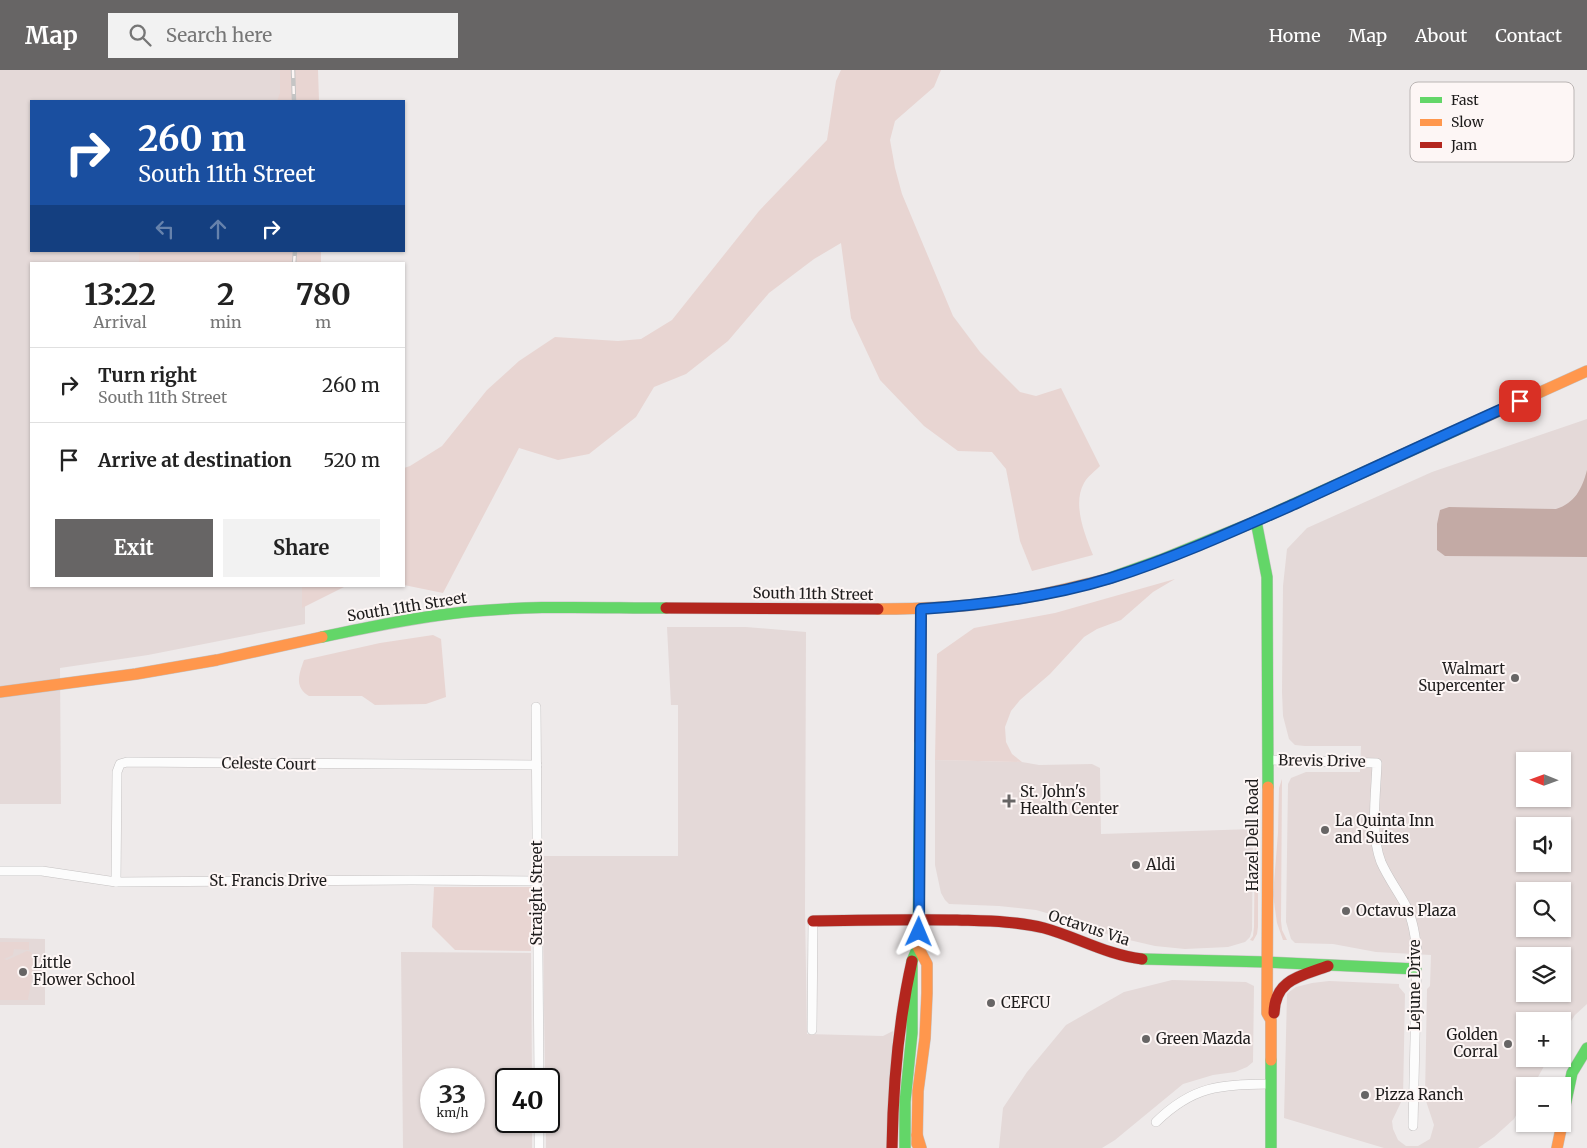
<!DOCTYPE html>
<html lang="en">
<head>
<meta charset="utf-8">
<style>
	:root { --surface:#fff; --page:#f2f2f2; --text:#222; --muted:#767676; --line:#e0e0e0; --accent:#676565 }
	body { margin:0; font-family:Merriweather,serif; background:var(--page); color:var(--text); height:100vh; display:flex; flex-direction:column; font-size:19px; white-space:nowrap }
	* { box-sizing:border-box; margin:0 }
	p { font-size:16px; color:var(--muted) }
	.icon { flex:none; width:28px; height:28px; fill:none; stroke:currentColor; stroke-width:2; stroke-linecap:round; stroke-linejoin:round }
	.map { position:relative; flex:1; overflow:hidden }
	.sheet { position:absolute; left:30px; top:192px; width:375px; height:325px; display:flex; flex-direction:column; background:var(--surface); border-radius:0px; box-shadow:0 1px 4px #0004 }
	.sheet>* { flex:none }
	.banner { position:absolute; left:30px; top:30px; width:375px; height:152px; border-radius:0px; box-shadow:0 1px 4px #0004; background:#1a4fa0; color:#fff; overflow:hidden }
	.needle { width:32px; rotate:271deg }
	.fabs { position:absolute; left:1516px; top:682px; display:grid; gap:10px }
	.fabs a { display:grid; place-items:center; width:55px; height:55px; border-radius:0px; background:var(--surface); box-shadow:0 1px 4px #0004; font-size:25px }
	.speed { position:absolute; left:420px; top:998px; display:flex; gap:10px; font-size:25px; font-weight:700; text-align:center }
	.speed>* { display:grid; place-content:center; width:65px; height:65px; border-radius:50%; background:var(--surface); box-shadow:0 1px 4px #0004; line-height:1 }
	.speed small { font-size:12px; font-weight:400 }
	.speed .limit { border:2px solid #111; border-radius:8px; background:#fff; color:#111 }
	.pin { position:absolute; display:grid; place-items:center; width:42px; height:42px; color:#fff; margin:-21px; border-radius:10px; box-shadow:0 2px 8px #0006 }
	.me { position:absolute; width:55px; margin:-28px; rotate:1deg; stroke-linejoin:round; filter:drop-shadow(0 0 4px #0008) }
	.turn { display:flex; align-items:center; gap:18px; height:105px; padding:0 25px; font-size:22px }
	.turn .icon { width:65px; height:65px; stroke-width:2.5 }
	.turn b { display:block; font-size:35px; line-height:42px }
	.lanes { display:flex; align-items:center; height:48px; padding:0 25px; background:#0003; justify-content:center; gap:25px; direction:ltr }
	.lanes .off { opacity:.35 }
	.eta { display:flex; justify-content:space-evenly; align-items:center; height:85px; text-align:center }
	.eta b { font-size:30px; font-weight:700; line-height:35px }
	.primary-button { display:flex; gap:10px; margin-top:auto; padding:10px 25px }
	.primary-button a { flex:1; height:58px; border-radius:0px; background:var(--accent); color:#fff; font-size:20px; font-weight:700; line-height:58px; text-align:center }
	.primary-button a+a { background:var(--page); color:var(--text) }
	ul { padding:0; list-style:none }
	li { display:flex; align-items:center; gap:15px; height:75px; padding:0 25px; border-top:1px solid var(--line) }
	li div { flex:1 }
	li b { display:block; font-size:19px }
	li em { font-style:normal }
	header { display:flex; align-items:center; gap:30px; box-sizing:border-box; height:70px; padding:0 25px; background:var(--accent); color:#fff }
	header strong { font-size:24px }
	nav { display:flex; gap:28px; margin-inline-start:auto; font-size:18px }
	.search { width:350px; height:45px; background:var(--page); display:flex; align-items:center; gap:12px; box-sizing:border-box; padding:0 18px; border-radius:0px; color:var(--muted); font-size:19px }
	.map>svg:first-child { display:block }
	.built { fill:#e4d9d8; fill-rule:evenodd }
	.green { fill:#e8d5d2 }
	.water { fill:#c3aaa5 }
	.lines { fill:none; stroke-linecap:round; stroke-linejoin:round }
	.street-casing { stroke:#c5c2c2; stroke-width:10 }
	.fast-casing { stroke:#c5c2c2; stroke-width:12 }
	.slow-casing { stroke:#c5c2c2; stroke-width:12 }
	.jam-casing { stroke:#c5c2c2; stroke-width:12 }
	.street { stroke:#fcfcfc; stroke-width:9 }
	.fast { stroke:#63d668; stroke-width:11 }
	.slow { stroke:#ff974d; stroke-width:11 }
	.jam { stroke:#b3261e; stroke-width:11 }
	.rail-casing { stroke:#c5c5c5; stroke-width:4.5 }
	.rail { stroke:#fdf6f5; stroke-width:2.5; stroke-dasharray:8; stroke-linecap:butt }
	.route-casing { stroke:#114b97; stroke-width:12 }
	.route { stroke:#1a73e8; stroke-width:9 }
	.poi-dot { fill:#676565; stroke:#fdf6f5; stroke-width:2 }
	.labels { text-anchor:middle; stroke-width:4; stroke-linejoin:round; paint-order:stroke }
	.street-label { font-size:15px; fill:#1f1d1d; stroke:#fdf6f5 }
	.poi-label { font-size:15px; fill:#1f1d1d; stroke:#fdf6f5; text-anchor:start }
	.key { fill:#fdf6f5; stroke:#bab5b4; stroke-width:1 }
	.key-label { font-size:14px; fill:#1f1d1d }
</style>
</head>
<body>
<header>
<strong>Map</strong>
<div class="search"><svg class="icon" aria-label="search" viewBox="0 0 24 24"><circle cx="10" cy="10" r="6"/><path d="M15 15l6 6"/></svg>Search here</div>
<nav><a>Home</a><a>Map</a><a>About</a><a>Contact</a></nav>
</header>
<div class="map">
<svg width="1587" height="1078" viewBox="0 0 1587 1078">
	<rect width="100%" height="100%" fill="#eeeaea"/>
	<g class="built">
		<path d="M0,0H304V31H31V181H305V194H31V516H305V554L148,585L60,598L61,734H0Z"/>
		<path d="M1587,349V934L1575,945L1563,963L1562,951H1525V989H1548L1533,1016H1525V1029L1514,1049L1494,1067L1478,1078H1384L1284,1048L1287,924L1289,922L1296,917L1312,913L1329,911L1399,914V917L1405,924L1403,1028L1392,1051L1393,1059L1398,1070L1406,1076H1418L1430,1069L1434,1055L1425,1028L1427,919L1430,916L1431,885L1376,882L1333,874L1295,873L1291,869L1286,852L1288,714L1291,708L1306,702H1360L1361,676H1305L1295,675L1289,669L1283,646L1282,622L1283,516L1287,479L1307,458L1432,402ZM1525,691H1562V729H1525ZM1525,756H1562V794H1525ZM1525,821H1562V859H1525ZM1525,886H1562V924H1525Z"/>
		<path d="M667,557H746L806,562L805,839L807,964L883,966L893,961L886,1078H546V1051H549V1009H545L542,786H678V635H671Z"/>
		<path d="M935,690L1022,692L1039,695L1092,694L1100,698L1101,764L1253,759L1252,860L1250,867L1245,872L1228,877L1185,879L1155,876L1112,866L1068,849L1036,840L999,836L949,834L945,830L941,823L935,795Z"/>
		<path d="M0,868L45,869V935H0Z"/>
		<path d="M401,882L531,883L532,1009H506V1051H532V1078H403ZM431,1009H474V1051H431Z"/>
		<path d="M1172,910L1246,912L1254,916L1253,992L1247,997L1235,1002L1213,1005L1183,1014L1115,1070L1102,1078H999L1003,1038L1027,1002L1066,955L1124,922Z"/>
	</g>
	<g class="green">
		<path d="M280,0H318L319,31H277L280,23Z"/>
		<path d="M841,0H941L934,17L895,51L890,70L895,98L902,124L953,246L980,282L1020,322L1036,326L1061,318L1100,396C1095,401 1087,407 1084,413C1072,434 1085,465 1093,485L1032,501L1020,471L1006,399L992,382L958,381L924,356L880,310L851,248L841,173L814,189L769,223L728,271L686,304L654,317L636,347L589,384L558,390L519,378L443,523L404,515V398L410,396L442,376L487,320L519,291L555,267L618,271L641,269L672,250L759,141L827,70L836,11Z"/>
		<rect x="139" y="181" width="182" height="13"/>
		<path d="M1175,509L1153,522L1121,550L1097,559L1084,567L1050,604L1020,630L1011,641L1005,657L1006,672L1012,684L1022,692L935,690L937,584L974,558L1055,543Z"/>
		<path d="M302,516H346L302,538Z"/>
		<path d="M433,565L441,569L446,627L426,634L375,635L362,626H309C294,617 299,604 304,590L380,573Z"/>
		<path d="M1282,709L1281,851L1282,860L1287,870H1283L1277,853L1273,825L1278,763L1279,718Z"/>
		<path d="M1255,760L1258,767V857L1257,864L1253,871L1250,870L1253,866L1254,857Z"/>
		<path d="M434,817H531V881L455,880L432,857Z"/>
		<path d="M0,872H29V880L14,879L13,885L4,889L7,890L27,881L31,882C37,892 30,917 28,930H0Z"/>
	</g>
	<path class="water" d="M1587,400V487L1445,486L1437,480V454L1440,440L1449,437L1556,439C1575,433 1582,419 1587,400Z"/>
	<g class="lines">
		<g class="street-casing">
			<g id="street">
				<path d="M536,637L539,1009"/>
				<path d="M1268,690L1377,693C1376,723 1370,764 1381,792C1388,808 1398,821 1406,836C1413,850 1415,865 1417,881L1413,1056"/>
				<path d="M0,801H42L116,812L412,810L537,811"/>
				<path d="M116,812L117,702L120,694L127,692L537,695"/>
				<path d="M812,960L813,851"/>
				<path d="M539,1051V1078"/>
				<path d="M1156,1052C1194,1015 1220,1015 1271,1014"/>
			</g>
		</g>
		<g class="fast-casing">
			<g id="fast">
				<path d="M1256,451L1267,507L1268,717"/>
				<path d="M1107,509L1160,490L1256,451L1481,349"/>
				<path d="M322,567C369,557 417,547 465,542C531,535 599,538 666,538"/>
				<path d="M1142,889L1267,892L1416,899"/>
				<path d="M1271,990V1078"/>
				<path d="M1562,1050L1572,1003L1587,978"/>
				<path d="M905,1078V1032L912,963V891L918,877L920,671"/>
			</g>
		</g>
		<g class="slow-casing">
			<g id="slow">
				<path d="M1481,349L1587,301"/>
				<path d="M878,539C920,539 963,537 1005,531C1040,526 1073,517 1107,509"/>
				<path d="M0,622L136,604L217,590L322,567"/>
				<path d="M1268,717L1267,943L1271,950V990"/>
				<path d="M917,1065L921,1078"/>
				<path d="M917,1074L918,1021L925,968L927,923V894L918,877"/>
				<path d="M1557,1078L1562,1054"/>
			</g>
		</g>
		<g class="jam-casing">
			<g id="jam">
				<path d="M666,538L878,539"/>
				<path d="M920,671L921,539"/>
				<path d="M813,851C861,850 909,849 957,850C986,851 1016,851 1044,858C1077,867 1107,885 1142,889"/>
				<path d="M1274,943C1275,909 1301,906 1328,896"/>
				<path d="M892,1078C893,1015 898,953 912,891"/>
			</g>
		</g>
		<use href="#street" class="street"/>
		<use href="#fast" class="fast"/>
		<use href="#slow" class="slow"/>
		<use href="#jam" class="jam"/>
		<g class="rail-casing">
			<g id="rail">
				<path d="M293,0L294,31"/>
				<path d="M294,194L295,181"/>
			</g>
		</g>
		<use href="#rail" class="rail"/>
	</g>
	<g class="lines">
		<g class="route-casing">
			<path id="route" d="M919,862L921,539C985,535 1049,527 1111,508C1174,488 1236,460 1297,433C1371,399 1446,364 1520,331"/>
		</g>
		<use href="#route" class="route"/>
	</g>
	<g class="poi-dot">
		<circle cx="1515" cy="608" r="5"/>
		<path d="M1006.5 723.5h5v5h5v5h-5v5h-5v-5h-5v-5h5z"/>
		<circle cx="1325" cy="760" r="5"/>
		<circle cx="1136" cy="795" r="5"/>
		<circle cx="1346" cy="841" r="5"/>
		<circle cx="23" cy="902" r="5"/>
		<circle cx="991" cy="933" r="5"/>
		<circle cx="1146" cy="969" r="5"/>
		<circle cx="1508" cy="974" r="5"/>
		<circle cx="1365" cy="1025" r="5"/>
	</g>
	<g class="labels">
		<g class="street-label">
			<text transform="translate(813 524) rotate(1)" y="5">South 11th Street</text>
			<text transform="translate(407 537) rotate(-9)" y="5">South 11th Street</text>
			<text transform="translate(1322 691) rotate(1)" y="5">Brevis Drive</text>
			<text transform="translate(269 694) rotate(1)" y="5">Celeste Court</text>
			<text transform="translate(1253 765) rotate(-90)" y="5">Hazel Dell Road</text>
			<text x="268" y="816">St. Francis Drive</text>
			<text transform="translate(537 823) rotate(-90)" y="5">Straight Street</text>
			<text transform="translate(1089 858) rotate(18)" y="5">Octavus Via</text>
			<text transform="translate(1415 915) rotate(-90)" y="5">Lejune Drive</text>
		</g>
		<g class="poi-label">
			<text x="1505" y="604" text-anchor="end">Walmart<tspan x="1505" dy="17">Supercenter</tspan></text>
			<text x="1020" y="727">St. John's<tspan x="1020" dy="17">Health Center</tspan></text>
			<text x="1335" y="756">La Quinta Inn<tspan x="1335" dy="17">and Suites</tspan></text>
			<text x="1146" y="800">Aldi</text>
			<text x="1356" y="846">Octavus Plaza</text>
			<text x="33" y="898">Little<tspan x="33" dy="17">Flower School</tspan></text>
			<text x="1001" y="938">CEFCU</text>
			<text x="1498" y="970" text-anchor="end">Golden<tspan x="1498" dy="17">Corral</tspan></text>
			<text x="1156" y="974">Green Mazda</text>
			<text x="1375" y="1030">Pizza Ranch</text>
		</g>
	</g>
	<rect x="1410" y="12" width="164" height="80" rx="8" class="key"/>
	<rect x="1420" y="27" width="22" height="6" fill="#63d668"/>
	<rect x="1420" y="49" width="22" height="7" fill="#ff974d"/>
	<rect x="1420" y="72" width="22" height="6" fill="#b3261e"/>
	<g class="key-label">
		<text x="1451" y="35">Fast</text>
		<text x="1451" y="57">Slow</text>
		<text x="1451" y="80">Jam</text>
	</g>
</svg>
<div class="fabs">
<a><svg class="needle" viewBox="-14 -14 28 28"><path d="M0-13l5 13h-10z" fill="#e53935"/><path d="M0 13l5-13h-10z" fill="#767676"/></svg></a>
<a><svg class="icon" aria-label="sound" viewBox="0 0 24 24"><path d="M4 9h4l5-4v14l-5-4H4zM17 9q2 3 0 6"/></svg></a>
<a><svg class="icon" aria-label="search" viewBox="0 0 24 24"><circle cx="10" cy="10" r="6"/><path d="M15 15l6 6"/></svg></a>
<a><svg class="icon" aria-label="layers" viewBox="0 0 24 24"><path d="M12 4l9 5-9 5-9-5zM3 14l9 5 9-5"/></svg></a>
<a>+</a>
<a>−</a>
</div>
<div class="speed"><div>33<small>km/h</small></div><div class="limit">40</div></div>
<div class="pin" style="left:1520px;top:331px;background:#d93025"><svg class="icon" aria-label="arrive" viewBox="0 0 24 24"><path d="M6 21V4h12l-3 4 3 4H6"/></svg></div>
<svg class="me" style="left:919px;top:862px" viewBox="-20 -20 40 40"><path d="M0-17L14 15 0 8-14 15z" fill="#1a73e8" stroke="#fff" stroke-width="4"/></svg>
<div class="banner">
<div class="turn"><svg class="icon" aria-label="right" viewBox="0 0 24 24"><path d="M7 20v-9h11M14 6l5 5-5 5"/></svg><div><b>260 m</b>South 11th Street</div></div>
<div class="lanes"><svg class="icon off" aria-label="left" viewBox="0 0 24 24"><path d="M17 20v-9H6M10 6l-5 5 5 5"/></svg><svg class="icon off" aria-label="ahead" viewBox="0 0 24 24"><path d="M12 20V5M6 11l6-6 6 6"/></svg><svg class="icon" aria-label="right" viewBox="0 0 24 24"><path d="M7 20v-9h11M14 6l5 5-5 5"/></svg></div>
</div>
<section class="sheet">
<div class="eta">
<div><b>13:22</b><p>Arrival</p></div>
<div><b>2</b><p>min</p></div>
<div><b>780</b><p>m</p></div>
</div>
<ul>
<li><svg class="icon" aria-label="right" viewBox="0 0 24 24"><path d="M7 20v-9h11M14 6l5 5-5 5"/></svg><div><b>Turn right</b><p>South 11th Street</p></div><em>260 m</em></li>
<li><svg class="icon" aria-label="arrive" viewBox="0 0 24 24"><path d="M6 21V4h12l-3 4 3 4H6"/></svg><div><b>Arrive at destination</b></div><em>520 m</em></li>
</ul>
<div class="primary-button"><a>Exit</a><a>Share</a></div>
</section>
</div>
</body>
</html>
